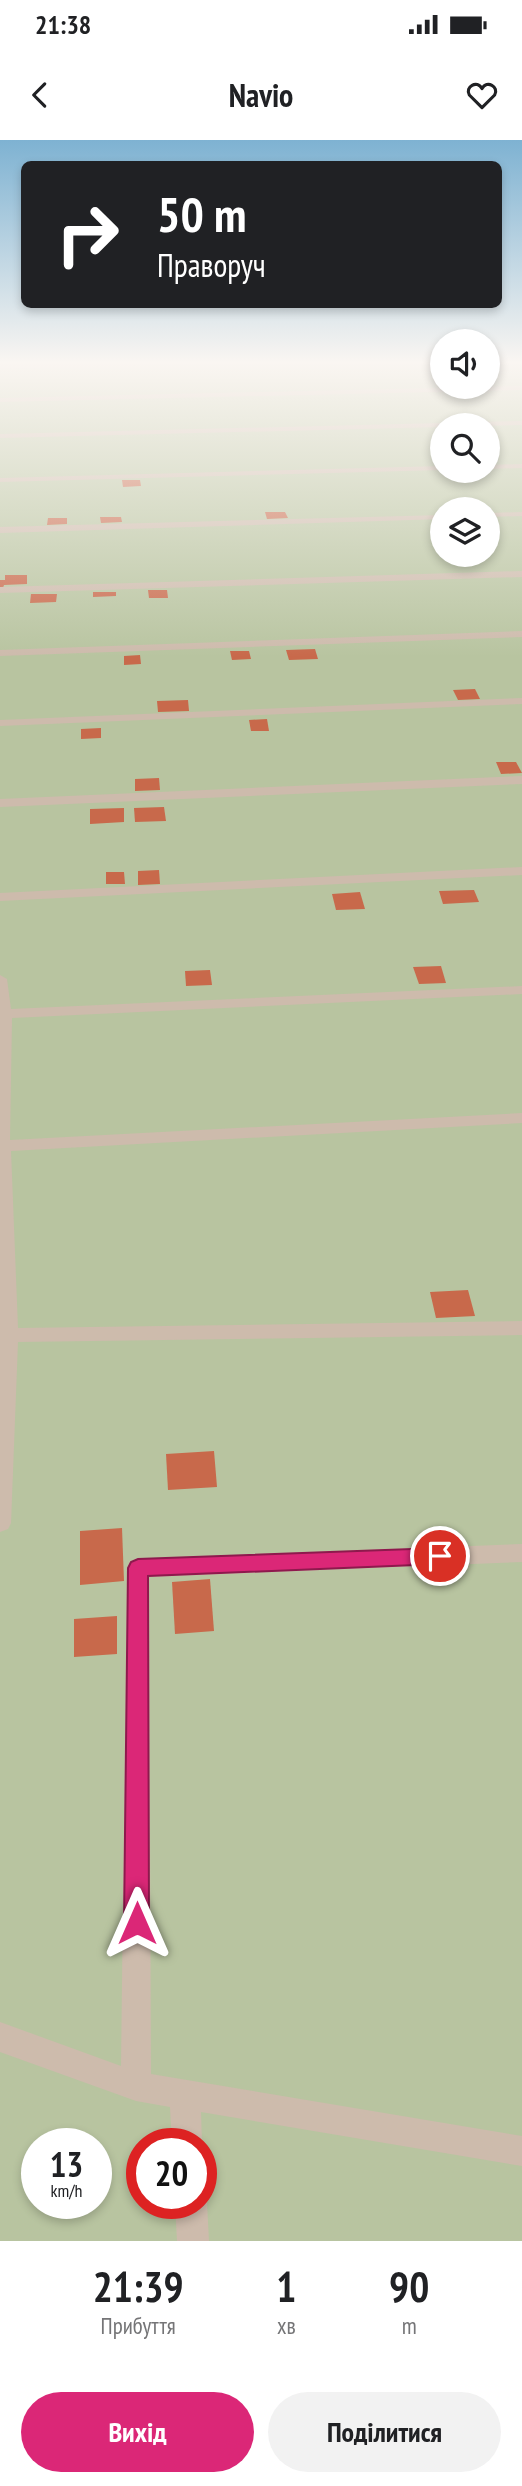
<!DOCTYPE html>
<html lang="uk">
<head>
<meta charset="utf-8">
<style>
	:root { --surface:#fff; --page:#f2f2f2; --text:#202124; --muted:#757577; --accent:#db2777 }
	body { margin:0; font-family:"PT Sans Narrow",sans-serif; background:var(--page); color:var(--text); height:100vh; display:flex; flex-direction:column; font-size:26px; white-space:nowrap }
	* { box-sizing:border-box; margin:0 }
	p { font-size:23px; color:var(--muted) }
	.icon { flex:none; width:38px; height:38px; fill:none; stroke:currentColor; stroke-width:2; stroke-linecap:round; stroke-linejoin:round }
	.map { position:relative; height:2101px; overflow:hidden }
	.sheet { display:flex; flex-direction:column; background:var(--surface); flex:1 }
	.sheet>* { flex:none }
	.banner { position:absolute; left:21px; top:21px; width:481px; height:147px; border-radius:10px; box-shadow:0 4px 10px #0003; background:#202124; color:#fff; overflow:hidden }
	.controls { position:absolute; left:430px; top:189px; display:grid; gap:14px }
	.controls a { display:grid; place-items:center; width:70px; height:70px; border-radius:50%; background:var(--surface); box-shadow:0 4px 10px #0003; font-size:35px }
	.speed { position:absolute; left:21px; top:1988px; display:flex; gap:14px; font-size:35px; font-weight:700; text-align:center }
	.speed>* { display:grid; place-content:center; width:91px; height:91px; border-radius:50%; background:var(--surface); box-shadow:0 4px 10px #0003; line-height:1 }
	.speed small { font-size:18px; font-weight:400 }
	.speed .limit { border:10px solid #d22; background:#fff; color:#111 }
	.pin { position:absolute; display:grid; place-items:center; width:60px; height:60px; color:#fff; margin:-30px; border:4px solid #fff; border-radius:50%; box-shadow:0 2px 7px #0007 }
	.me { position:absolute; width:77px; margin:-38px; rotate:0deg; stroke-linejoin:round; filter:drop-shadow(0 0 5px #0008) }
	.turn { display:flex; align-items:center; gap:24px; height:147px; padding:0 21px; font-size:32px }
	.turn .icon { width:91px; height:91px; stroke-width:2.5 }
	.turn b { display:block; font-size:49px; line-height:60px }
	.eta { display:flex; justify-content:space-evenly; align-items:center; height:119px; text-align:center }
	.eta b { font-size:42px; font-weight:700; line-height:49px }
	.primary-button { display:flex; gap:14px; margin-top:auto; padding:14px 21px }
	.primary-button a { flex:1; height:80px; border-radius:42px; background:var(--accent); color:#fff; font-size:28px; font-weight:700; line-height:80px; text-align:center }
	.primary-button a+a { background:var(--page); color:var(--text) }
	.status { display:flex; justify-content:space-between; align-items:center; height:49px; padding:0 35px; background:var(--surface); direction:ltr }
	.status svg { height:19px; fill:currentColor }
	header { display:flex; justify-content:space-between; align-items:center; height:91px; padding:0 21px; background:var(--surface); font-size:32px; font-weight:700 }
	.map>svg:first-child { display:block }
	.green { fill:#b8c4a0; fill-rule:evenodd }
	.building { fill:#c8694b }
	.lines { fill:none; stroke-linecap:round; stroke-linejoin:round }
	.minor { fill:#cdbbac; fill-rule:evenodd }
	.route { fill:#db2777; stroke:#8e194d; stroke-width:2 }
</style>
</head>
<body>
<div class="status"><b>21:38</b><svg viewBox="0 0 49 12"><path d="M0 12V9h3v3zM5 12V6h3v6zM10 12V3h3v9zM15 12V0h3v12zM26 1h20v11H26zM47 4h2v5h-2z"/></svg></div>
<header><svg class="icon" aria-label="back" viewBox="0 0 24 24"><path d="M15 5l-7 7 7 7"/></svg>Navio<svg class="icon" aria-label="heart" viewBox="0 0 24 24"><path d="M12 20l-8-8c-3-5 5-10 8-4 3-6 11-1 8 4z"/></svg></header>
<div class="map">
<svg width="522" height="2101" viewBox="0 0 522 2101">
	<rect width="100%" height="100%" fill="#f4ebe1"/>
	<path class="green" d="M0,223H443V247H488V223H522V2101H0ZM443,285H488V331H443ZM443,369H488V415H443ZM37,2004H96V2063H37ZM142,2004H201V2063H142Z"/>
	<g class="building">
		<path d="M122,340H140L141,346L123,347Z"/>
		<path d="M265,372H285L288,378L267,379Z"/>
		<path d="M100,377H121L122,382L101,383Z"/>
		<path d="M48,378H67V384L47,385Z"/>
		<path d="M5,435H27V444L4,445L3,448H0V440H5Z"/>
		<path d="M148,450H167L168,458H149Z"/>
		<path d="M93,452H116V456L93,457Z"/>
		<path d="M31,454H57L56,462L30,463Z"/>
		<path d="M315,509L318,519L289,520L286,510Z"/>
		<path d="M230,511H249L251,519L232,520Z"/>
		<path d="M140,515L141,524L124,525V516Z"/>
		<path d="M475,549L480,559L458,560L453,550Z"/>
		<path d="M188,560L189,571L158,572L157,561Z"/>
		<path d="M267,579L269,591H251L249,580Z"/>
		<path d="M101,588V598L81,599V589Z"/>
		<path d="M496,622H516L522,633L501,634Z"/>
		<path d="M159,638L160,650L135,651V639Z"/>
		<path d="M164,667L166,681L135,682L134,668Z"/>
		<path d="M124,668V682L90,684V669Z"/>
		<path d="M159,730L160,744L138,745V731Z"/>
		<path d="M106,732H124L125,744H106Z"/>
		<path d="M474,750L479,762L443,764L439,751Z"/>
		<path d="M360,752L365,769L336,770L332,754Z"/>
		<path d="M441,826L446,843L419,844L413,827Z"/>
		<path d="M210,830L212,845L186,846L185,831Z"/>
		<path d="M468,1150L475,1176L436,1178L430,1152Z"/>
		<path d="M214,1311L217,1347L168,1350L166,1314Z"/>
		<path d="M122,1388L124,1441L80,1445V1391Z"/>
		<path d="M210,1439L214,1491L175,1494L172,1442Z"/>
		<path d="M117,1476V1514L74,1517V1479Z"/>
	</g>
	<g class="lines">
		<g class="minor">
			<path d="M139,223H232L0,229V225Z"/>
			<path d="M522,246V250L0,262V258Z"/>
			<path d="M522,281V285L0,298V294Z"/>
			<path d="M522,324V328L488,329V325Z"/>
			<path d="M443,326V330L0,342V338Z"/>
			<path d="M522,372V376L488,377V373Z"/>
			<path d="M443,375V379L0,393V387Z"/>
			<path d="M522,431V437L0,453V447Z"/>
			<path d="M522,491V497L0,516V510Z"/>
			<path d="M522,558V564L0,586V580Z"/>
			<path d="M522,636V644L0,667V659Z"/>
			<path d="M522,727V735L0,761V753Z"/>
			<path d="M0,835L7,839L11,869L522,846V854L12,878L10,1000L522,973V983L11,1011L18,1188L522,1181V1195L18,1202L11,1383L8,1389L0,1392Z"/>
			<path d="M522,1404V1422L149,1437L151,1934L522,1996V2026L201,1972L202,2004L201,2006V2004H172L170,1967L136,1961L0,1912V1882L121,1926L127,1428L130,1421L138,1419Z"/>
			<path d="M201,2052L207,2063L209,2101H177L175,2063H201Z"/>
		</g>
	</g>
	<linearGradient id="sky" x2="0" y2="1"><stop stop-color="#7eb2d2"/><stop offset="0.43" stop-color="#faf6f2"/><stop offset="1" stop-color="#faf6f2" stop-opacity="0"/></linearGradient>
	<rect width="522" height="517" fill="url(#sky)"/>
	<path class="route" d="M440,1408L447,1410L450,1416L447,1422L440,1424L148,1436L149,1783L146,1791L137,1795L128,1791L124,1783L128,1428L131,1422L138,1419Z"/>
</svg>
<div class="controls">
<a><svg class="icon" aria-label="sound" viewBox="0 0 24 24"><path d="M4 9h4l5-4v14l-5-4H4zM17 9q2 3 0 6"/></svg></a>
<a><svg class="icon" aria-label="search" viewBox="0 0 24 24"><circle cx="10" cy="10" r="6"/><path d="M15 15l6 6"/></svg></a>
<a><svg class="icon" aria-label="layers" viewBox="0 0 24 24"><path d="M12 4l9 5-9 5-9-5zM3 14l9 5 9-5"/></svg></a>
</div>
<div class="speed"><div>13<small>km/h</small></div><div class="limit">20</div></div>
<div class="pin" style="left:440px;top:1416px;background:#d93025"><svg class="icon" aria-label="arrive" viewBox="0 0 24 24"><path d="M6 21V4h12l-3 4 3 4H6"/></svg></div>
<svg class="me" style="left:137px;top:1783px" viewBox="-20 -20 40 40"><path d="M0-17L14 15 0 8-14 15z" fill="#db2777" stroke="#fff" stroke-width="4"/></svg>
<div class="banner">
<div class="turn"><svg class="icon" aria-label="right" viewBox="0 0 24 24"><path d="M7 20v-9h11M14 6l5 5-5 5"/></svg><div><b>50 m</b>Праворуч</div></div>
</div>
</div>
<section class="sheet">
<div class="eta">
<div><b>21:39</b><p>Прибуття</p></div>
<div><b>1</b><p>хв</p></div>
<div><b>90</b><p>m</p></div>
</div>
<div class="primary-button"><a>Вихід</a><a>Поділитися</a></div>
</section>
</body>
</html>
